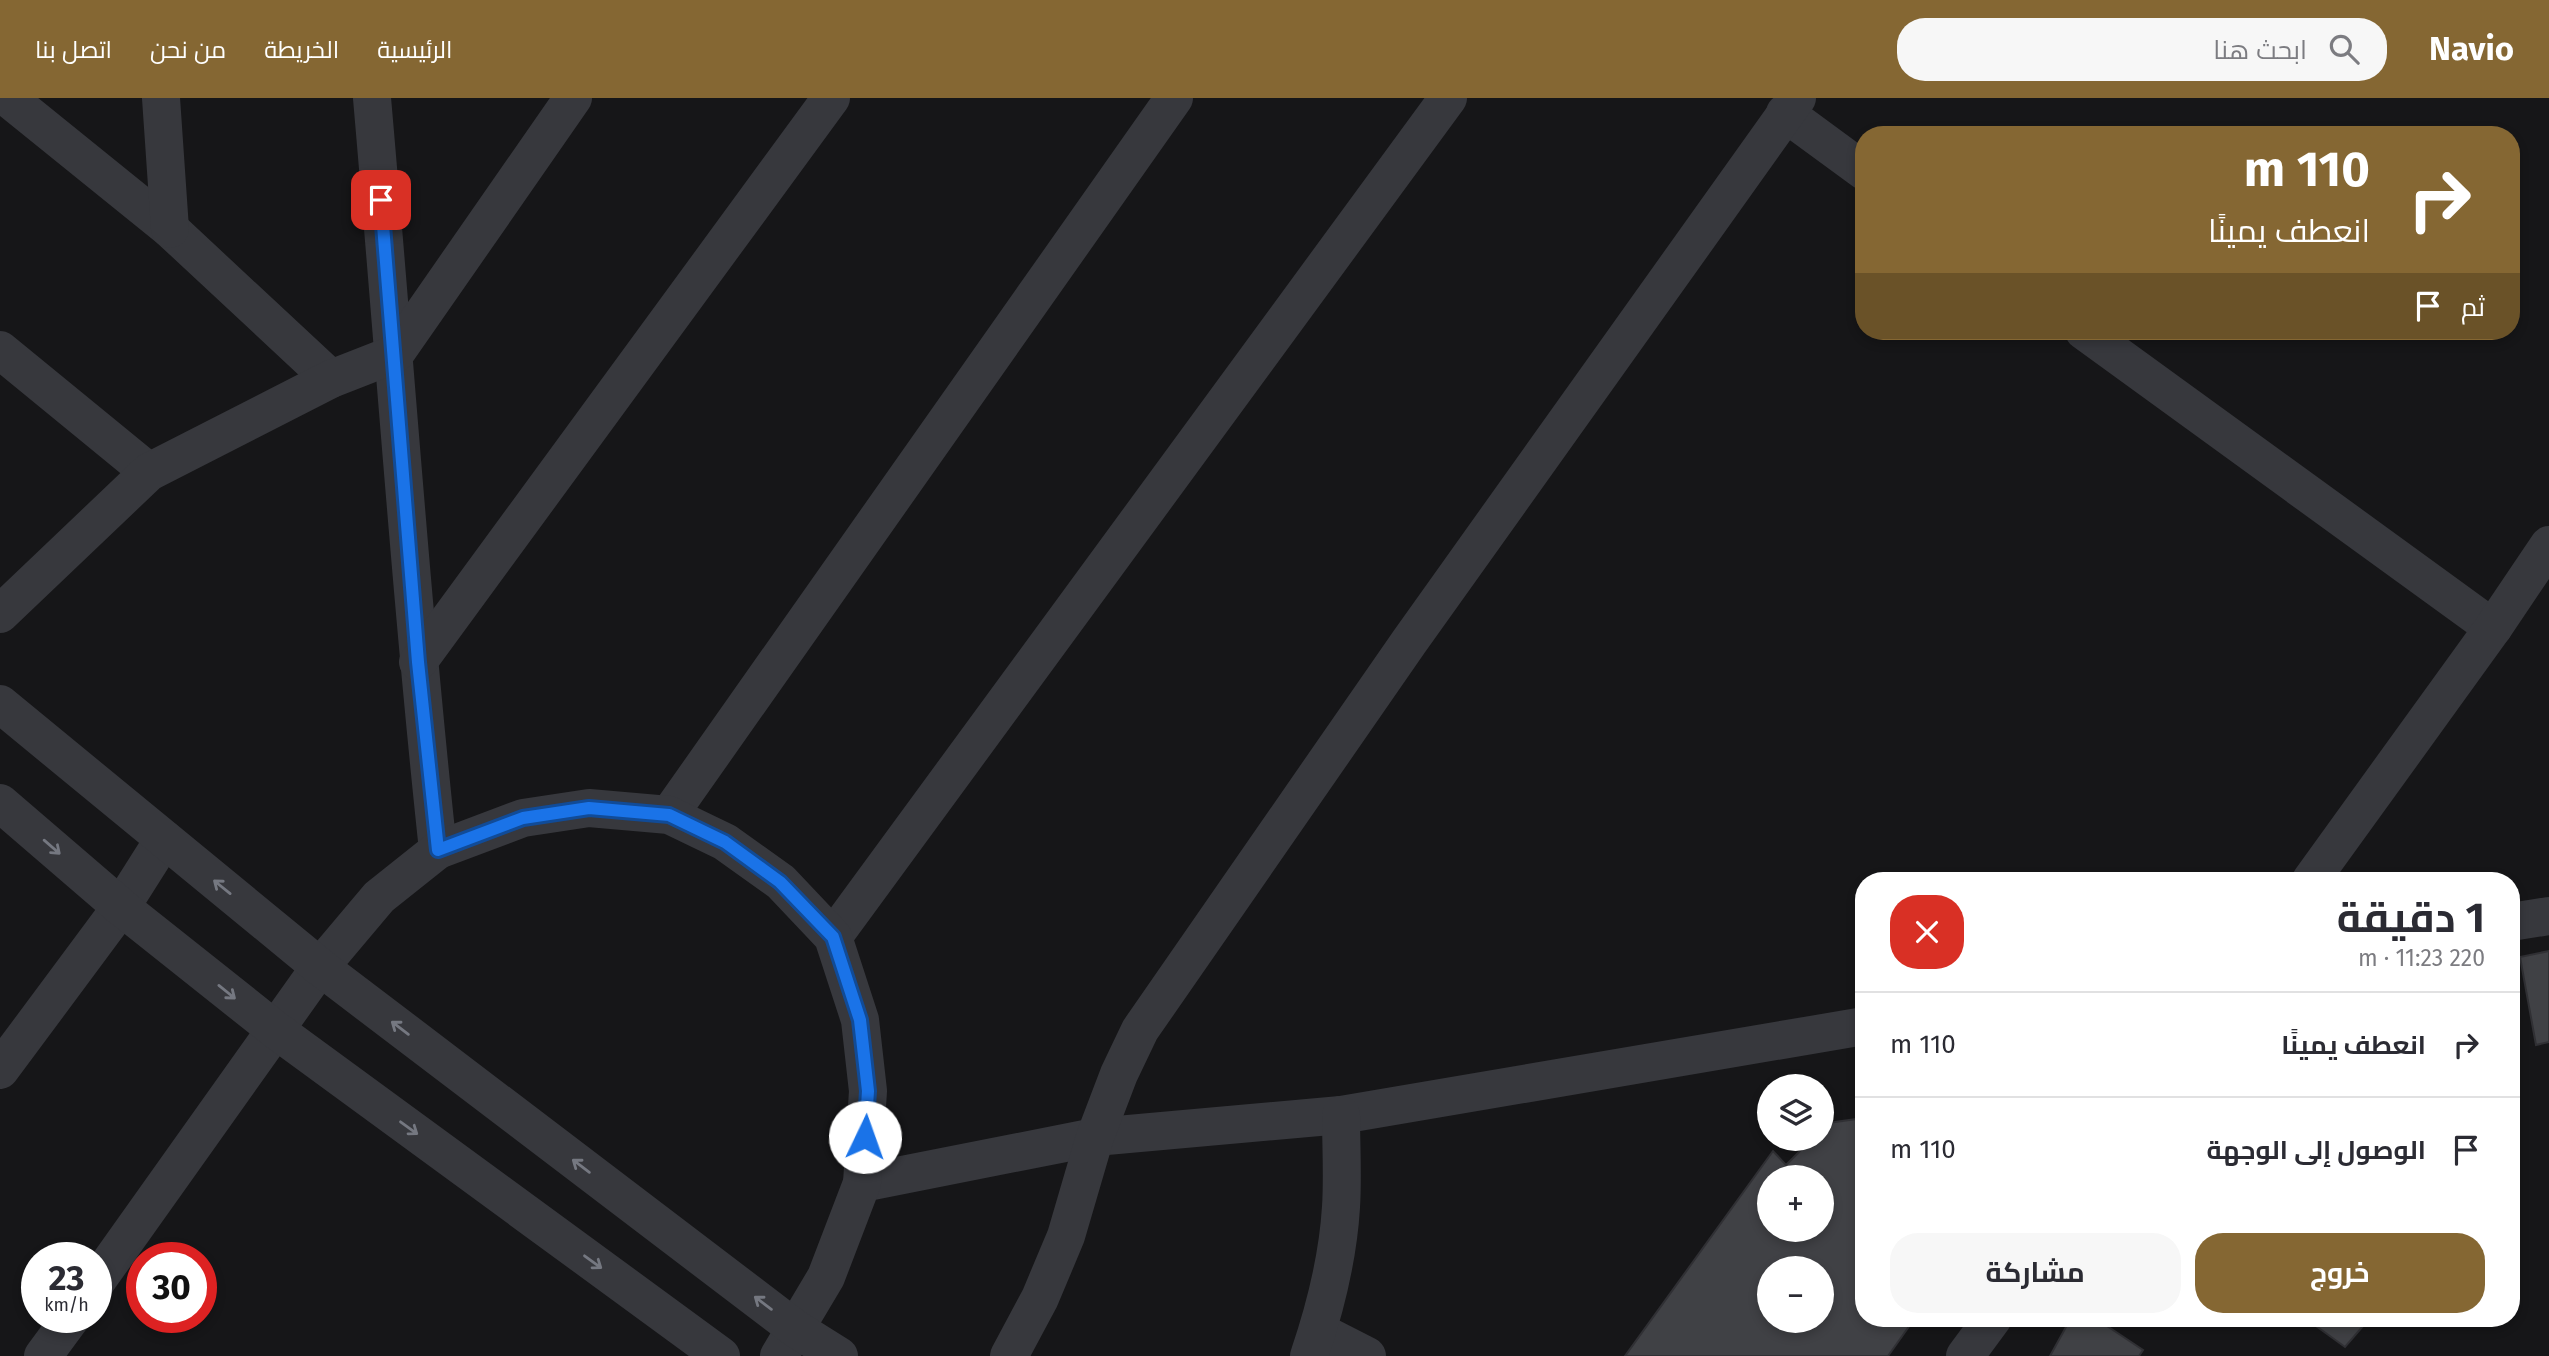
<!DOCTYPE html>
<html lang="ar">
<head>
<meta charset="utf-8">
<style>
	:root { --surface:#fff; --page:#f7f7f7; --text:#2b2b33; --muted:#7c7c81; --line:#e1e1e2; --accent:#856733 }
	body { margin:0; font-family:"Fira Sans",Cairo,sans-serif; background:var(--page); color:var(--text); direction:rtl; height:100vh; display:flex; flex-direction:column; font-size:26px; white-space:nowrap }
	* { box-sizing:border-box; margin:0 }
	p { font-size:23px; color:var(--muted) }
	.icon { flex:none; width:38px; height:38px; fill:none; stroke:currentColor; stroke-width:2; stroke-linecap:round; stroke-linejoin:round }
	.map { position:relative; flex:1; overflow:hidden; direction:ltr }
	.panel { position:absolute; left:1855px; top:774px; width:665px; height:455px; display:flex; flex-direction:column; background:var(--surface); border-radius:28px; box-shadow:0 4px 10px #0003; direction:rtl }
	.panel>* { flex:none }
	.top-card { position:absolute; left:1855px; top:28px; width:665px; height:214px; border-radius:28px; box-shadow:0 4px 10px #0003; direction:rtl; background:#856733; color:#fff; overflow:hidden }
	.tools { position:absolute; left:1757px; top:976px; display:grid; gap:14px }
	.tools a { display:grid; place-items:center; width:77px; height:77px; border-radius:50%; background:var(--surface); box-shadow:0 4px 10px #0003; font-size:35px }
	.speed { position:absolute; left:21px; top:1144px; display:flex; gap:14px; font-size:35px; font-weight:700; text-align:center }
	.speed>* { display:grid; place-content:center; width:91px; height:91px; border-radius:50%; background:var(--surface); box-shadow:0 4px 10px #0003; line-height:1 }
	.speed small { font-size:18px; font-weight:400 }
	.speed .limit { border:10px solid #d22; background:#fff; color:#111 }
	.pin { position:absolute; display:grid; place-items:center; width:60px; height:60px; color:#fff; margin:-30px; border-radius:14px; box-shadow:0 4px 10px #0006 }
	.me { position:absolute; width:77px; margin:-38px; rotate:3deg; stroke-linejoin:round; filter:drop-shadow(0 0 5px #0008) }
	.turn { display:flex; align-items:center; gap:24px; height:147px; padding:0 35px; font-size:32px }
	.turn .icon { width:91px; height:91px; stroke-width:2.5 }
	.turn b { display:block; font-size:49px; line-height:60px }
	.then { display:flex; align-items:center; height:66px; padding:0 35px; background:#0003; gap:14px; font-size:26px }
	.round { display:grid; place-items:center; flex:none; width:74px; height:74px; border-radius:28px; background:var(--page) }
	.summary { display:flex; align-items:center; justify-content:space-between; height:119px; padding:0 35px }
	h1 { font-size:42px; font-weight:700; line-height:52px }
	.button { display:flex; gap:14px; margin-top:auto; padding:14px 35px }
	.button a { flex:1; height:80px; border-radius:28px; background:var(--accent); color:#fff; font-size:28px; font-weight:700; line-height:80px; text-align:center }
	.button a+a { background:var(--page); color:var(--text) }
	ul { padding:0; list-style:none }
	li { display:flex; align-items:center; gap:21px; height:105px; padding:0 35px; border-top:2px solid var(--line) }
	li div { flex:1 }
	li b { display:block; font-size:26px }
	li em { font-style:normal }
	header { display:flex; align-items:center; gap:42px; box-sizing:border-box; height:98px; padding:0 35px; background:var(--accent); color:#fff }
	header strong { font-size:33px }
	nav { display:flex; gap:38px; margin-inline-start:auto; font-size:24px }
	.search { width:490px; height:63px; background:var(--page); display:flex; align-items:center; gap:18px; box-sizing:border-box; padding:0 24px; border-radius:28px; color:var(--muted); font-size:26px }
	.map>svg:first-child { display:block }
	.building { fill:#404145; stroke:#303034; stroke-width:2; fill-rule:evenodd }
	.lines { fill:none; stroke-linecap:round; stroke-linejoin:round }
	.minor { stroke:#37383d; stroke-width:38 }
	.tertiary { stroke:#37383d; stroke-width:38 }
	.oneway { stroke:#757881 }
	.route-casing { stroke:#114b97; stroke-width:18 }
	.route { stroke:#1a73e8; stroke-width:12 }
</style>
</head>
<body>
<header>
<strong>Navio</strong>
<div class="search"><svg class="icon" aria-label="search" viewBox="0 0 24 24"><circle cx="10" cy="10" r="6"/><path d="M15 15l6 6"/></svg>ابحث هنا</div>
<nav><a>الرئيسية</a><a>الخريطة</a><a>من نحن</a><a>اتصل بنا</a></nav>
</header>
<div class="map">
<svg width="2549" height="1258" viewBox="0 0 2549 1258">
	<rect width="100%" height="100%" fill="#161618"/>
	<g class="building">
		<path d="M2549,853V944L2536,947L2520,859Z"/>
		<path d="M1864,1020V1220H1915L1888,1258H1625L1773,1053L1786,1067L1812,1041H1822V1031L1828,1025ZM1769,1080H1822V1132H1769ZM1769,1171H1822V1223H1769Z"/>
		<path d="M2071,1220H2095L2143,1252L2139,1258H2050Z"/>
		<path d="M2305,1220H2370L2345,1249Z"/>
	</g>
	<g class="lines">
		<g class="minor">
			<path d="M8,0L170,131L331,281"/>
			<path d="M161,0L170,131"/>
			<path d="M372,0C394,251 411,501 438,752"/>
			<path d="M1785,15L1864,73"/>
			<path d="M2084,233L2493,530"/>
			<path d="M0,252L149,374"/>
			<path d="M0,516L149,374L331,281L395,256L573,0"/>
			<path d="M418,564L831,0"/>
			<path d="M669,717L1174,0"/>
			<path d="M2311,782L2493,530L2549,447"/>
			<path d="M2511,824L2549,818"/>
			<path d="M833,839L1448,0"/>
			<path d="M0,972L121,809L164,741"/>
			<path d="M862,1085L1095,1039L1341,1017L1864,928"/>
			<path d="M96,1184L320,869L379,799L438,752L523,720L589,710L669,717L725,744L781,784L833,839L860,922L868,993L862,1085L826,1179L779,1258"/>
			<path d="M1318,1233L1367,1258"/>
			<path d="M43,1258L71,1220"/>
			<path d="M1009,1258L1040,1200L1066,1138L1095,1039L1119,976L1140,932L1409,544L1797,0"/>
			<path d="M1309,1258C1325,1211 1338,1159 1341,1109C1343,1079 1341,1047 1341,1017"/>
			<path d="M1965,1258L1993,1220"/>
		</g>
		<g class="tertiary">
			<path d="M0,606L320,869L796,1231L839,1258"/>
			<path d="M0,705L121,809L277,933L721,1258"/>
		</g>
	</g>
	<defs><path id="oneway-shaft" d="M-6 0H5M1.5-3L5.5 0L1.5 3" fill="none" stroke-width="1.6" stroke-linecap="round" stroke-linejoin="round" transform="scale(1.75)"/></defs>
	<g class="oneway">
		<use href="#oneway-shaft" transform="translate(52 749) rotate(41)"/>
		<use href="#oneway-shaft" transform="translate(222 789) rotate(-141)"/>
		<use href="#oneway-shaft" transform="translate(227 894) rotate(39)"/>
		<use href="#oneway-shaft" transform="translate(400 930) rotate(-143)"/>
		<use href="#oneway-shaft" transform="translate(409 1030) rotate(36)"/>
		<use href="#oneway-shaft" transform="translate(581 1068) rotate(-143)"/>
		<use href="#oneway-shaft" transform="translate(593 1164) rotate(36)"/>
		<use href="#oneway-shaft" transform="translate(763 1205) rotate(-143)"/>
	</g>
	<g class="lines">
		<g class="route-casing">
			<path id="route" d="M381,102L418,564L438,752L523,720L589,710L669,717L725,744L780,784L833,839L860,922L868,993L865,1039"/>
		</g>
		<use href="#route" class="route"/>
	</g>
</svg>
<div class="tools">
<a><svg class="icon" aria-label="layers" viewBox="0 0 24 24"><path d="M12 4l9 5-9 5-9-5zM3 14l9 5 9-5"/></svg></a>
<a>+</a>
<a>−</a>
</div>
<div class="speed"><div>23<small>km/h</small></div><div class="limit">30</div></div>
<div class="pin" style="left:381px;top:102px;background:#d93025"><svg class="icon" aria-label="arrive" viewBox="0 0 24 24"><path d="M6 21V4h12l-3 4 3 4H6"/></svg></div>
<svg class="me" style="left:865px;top:1039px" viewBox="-20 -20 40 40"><circle r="19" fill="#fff"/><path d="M0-13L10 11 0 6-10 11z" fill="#1a73e8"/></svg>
<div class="top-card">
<div class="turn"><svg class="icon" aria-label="right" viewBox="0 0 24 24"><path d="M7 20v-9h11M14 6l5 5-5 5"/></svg><div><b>110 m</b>انعطف يمينًا</div></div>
<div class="then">ثم<svg class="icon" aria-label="arrive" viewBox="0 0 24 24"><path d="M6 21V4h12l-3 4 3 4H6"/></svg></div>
</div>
<section class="panel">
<div class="summary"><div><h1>1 دقيقة</h1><p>220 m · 11:23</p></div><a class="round" style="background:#d93025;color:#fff"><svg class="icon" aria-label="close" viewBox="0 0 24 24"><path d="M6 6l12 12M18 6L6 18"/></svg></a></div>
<ul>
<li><svg class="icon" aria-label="right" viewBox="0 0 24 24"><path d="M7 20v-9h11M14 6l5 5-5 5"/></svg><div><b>انعطف يمينًا</b></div><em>110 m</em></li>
<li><svg class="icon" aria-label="arrive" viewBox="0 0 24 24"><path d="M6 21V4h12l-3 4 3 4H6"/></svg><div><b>الوصول إلى الوجهة</b></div><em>110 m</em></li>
</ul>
<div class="button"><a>خروج</a><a>مشاركة</a></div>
</section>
</div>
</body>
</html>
